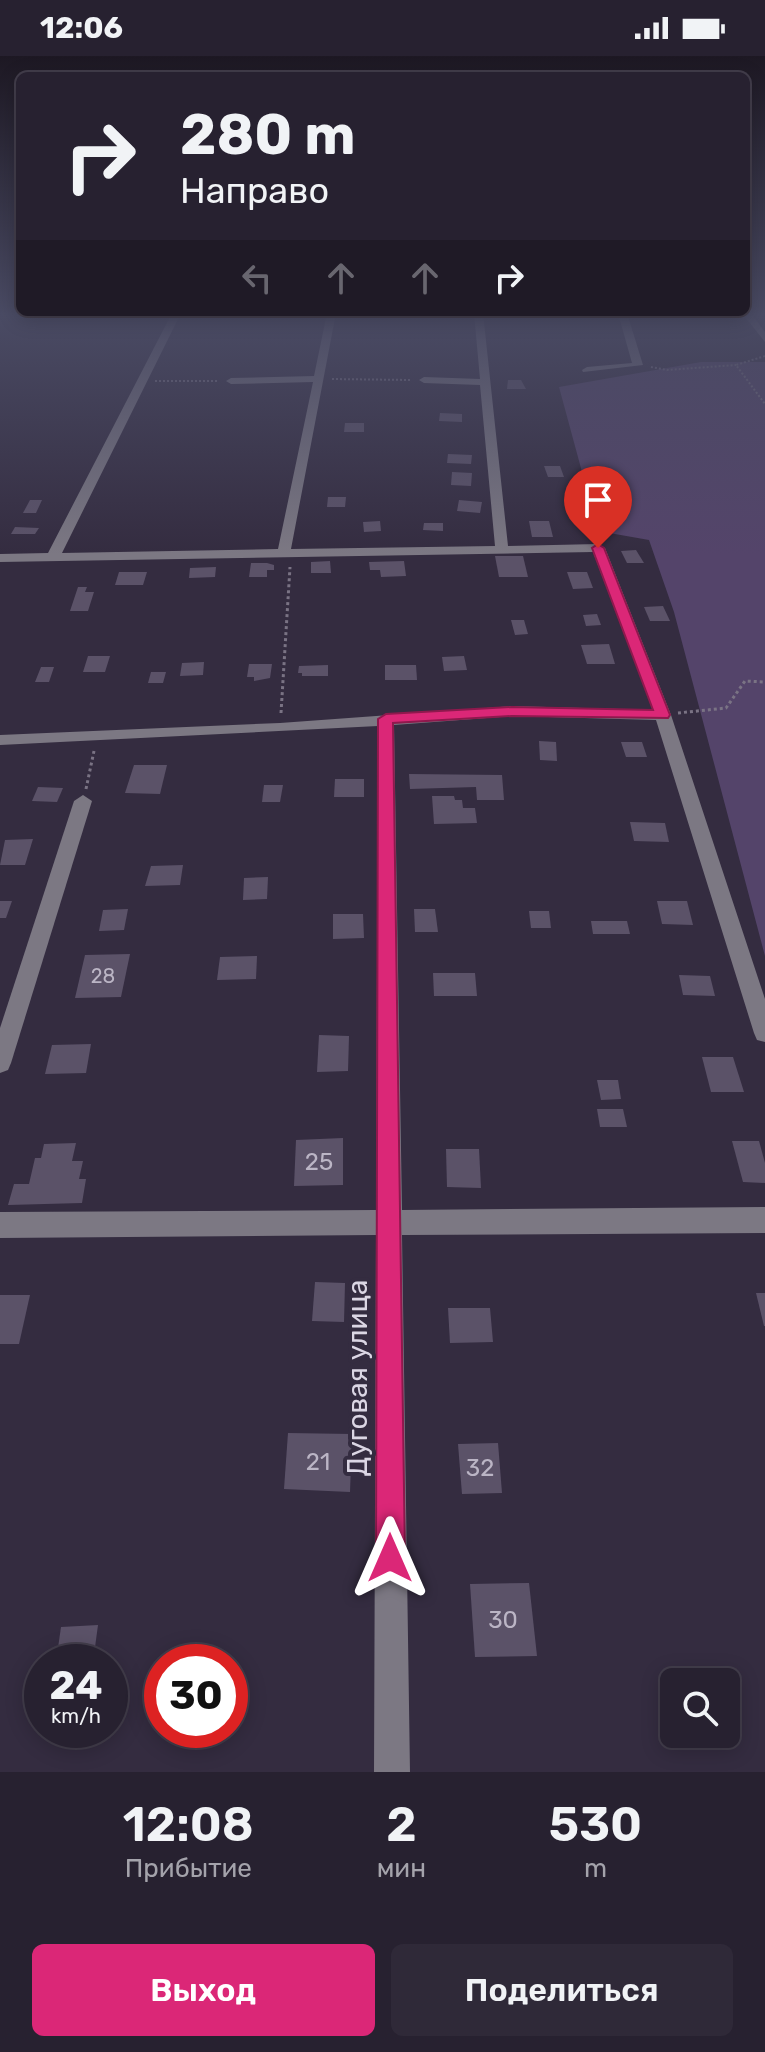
<!DOCTYPE html>
<html lang="ru">
<head>
<meta charset="utf-8">
<style>
	:root { --surface:#272130; --page:#2f2938; --text:#f1f3f6; --muted:#a4a3ab; --line:#433e4c; --accent:#db2777 }
	body { margin:0; font-family:Rubik,sans-serif; background:var(--page); color:var(--text); height:100vh; display:flex; flex-direction:column; font-size:30px; white-space:nowrap }
	* { box-sizing:border-box; margin:0 }
	p { font-size:26px; color:var(--muted) }
	.icon { flex:none; width:44px; height:44px; fill:none; stroke:currentColor; stroke-width:2; stroke-linecap:round; stroke-linejoin:round }
	.map { position:relative; height:1716px; overflow:hidden }
	.details { display:flex; flex-direction:column; background:var(--surface); flex:1 }
	.details>* { flex:none }
	.banner { position:absolute; left:16px; top:16px; width:734px; height:244px; border-radius:12px; box-shadow:0 4px 20px #0003,0 0 0 2px var(--line); background:#272130; color:var(--text); overflow:hidden }
	.buttons { position:absolute; left:660px; top:1612px; display:grid; gap:16px }
	.buttons a { display:grid; place-items:center; width:80px; height:80px; border-radius:12px; background:var(--surface); box-shadow:0 4px 20px #0003,0 0 0 2px var(--line); font-size:40px }
	.speed { position:absolute; left:24px; top:1588px; display:flex; gap:16px; font-size:40px; font-weight:700; text-align:center }
	.speed>* { display:grid; place-content:center; width:104px; height:104px; border-radius:50%; background:var(--surface); box-shadow:0 4px 20px #0003,0 0 0 2px var(--line); line-height:1 }
	.speed small { font-size:20px; font-weight:400 }
	.speed .limit { border:12px solid #d22; background:#fff; color:#111 }
	.pin { position:absolute; display:grid; place-items:center; width:68px; height:68px; color:#fff; margin:-82px -34px; border-radius:50% 50% 50% 0; rotate:-45deg; box-shadow:0 0 8px #0007 }
	.pin .icon { rotate:45deg }
	.me { position:absolute; width:88px; margin:-44px; rotate:0deg; stroke-linejoin:round; filter:drop-shadow(0 0 6px #0008) }
	.turn { display:flex; align-items:center; gap:28px; height:168px; padding:0 32px; font-size:36px }
	.turn .icon { width:104px; height:104px; stroke-width:2.5 }
	.turn b { display:block; font-size:56px; line-height:68px }
	.lanes { display:flex; align-items:center; height:76px; padding:0 32px; background:#0003; justify-content:center; gap:40px; direction:ltr }
	.lanes .off { opacity:.35 }
	.eta { display:flex; justify-content:space-evenly; align-items:center; height:136px; text-align:center }
	.eta b { font-size:48px; font-weight:600; line-height:56px }
	.primary-button { display:flex; gap:16px; margin-top:auto; padding:16px 32px }
	.primary-button a { flex:1; height:92px; border-radius:12px; background:var(--accent); color:#fff; font-size:32px; font-weight:600; line-height:92px; text-align:center }
	.primary-button a+a { background:var(--page); color:var(--text) }
	.status { display:flex; justify-content:space-between; align-items:center; height:56px; padding:0 40px; background:var(--surface); direction:ltr }
	.status svg { height:22px; fill:currentColor }
	.map>svg:first-child { display:block }
	.green { fill:#54446a }
	.building { fill:#5b5268 }
	.lines { fill:none; stroke-linecap:round; stroke-linejoin:round }
	.path-far1 { stroke:#7a7384; stroke-width:2; stroke-dasharray:2 2; stroke-linecap:butt }
	.path { stroke:#7a7384; stroke-width:3; stroke-dasharray:3 3; stroke-linecap:butt }
	.minor { fill:#7c7883; fill-rule:evenodd }
	.route { fill:#db2777; stroke:#8e194d; stroke-width:2 }
	.labels { text-anchor:middle; stroke-width:8; stroke-linejoin:round; paint-order:stroke }
	.number-label { font-size:20px; fill:#bbb5c5 }
	.near-number-label { font-size:24px; fill:#bbb5c5 }
	.near-street-label { font-size:28px; fill:#dbd6e4; stroke:#342c40 }
</style>
</head>
<body>
<div class="status"><b>12:06</b><svg viewBox="0 0 49 12"><path d="M0 12V9h3v3zM5 12V6h3v6zM10 12V3h3v9zM15 12V0h3v12zM26 1h20v11H26zM47 4h2v5h-2z"/></svg></div>
<div class="map">
<svg width="765" height="1716" viewBox="0 0 765 1716">
	<rect width="100%" height="100%" fill="#342c40"/>
	<path class="green" d="M701,306H765V900L674,556L649,484L598,475L559,331Z"/>
	<g class="building">
		<path d="M508,324H521L526,333H507Z"/>
		<path d="M440,357L462,358V366L439,365Z"/>
		<path d="M345,367H364V376H344Z"/>
		<path d="M448,398L472,399L471,408L447,407Z"/>
		<path d="M544,410H560L564,421H548Z"/>
		<path d="M452,416L472,417L471,430L451,429Z"/>
		<path d="M328,441H346L345,451H327Z"/>
		<path d="M30,444H42L36,457H23Z"/>
		<path d="M459,444L482,446L480,457L457,455Z"/>
		<path d="M380,465L381,475L364,476L363,466Z"/>
		<path d="M529,465H549L553,481H532Z"/>
		<path d="M424,467H443V475L423,474Z"/>
		<path d="M15,471L39,472L35,478H11Z"/>
		<path d="M636,494L644,507H627L621,495Z"/>
		<path d="M495,500H523L528,521H499Z"/>
		<path d="M330,505L331,517H311V506Z"/>
		<path d="M404,505L406,520L381,521L380,514H370L369,506Z"/>
		<path d="M251,507H267L274,509V514H267V521H249Z"/>
		<path d="M216,511L215,521L189,522L190,512Z"/>
		<path d="M119,516H147L143,529H115Z"/>
		<path d="M567,516H587L593,532L573,533Z"/>
		<path d="M78,531H87L85,536H94L88,555H70Z"/>
		<path d="M663,550L670,565H650L644,551Z"/>
		<path d="M597,558L601,569L586,570L583,559Z"/>
		<path d="M511,564H524L528,578L515,579Z"/>
		<path d="M609,588L615,608H587L581,589Z"/>
		<path d="M88,600H110L105,616H83Z"/>
		<path d="M464,600L467,614L444,615L442,601Z"/>
		<path d="M204,606L203,619L180,620L182,607Z"/>
		<path d="M249,608H272L270,622L254,625V621H247Z"/>
		<path d="M328,609V620H302V617H298L299,610Z"/>
		<path d="M385,609H416L417,624H385Z"/>
		<path d="M41,611H54L49,626H35Z"/>
		<path d="M151,616H166L163,627H148Z"/>
		<path d="M539,685L556,686L557,705L540,704Z"/>
		<path d="M621,686H642L647,701H626Z"/>
		<path d="M134,709H167L160,738L125,737Z"/>
		<path d="M409,718L502,719L504,744H477L476,731L410,733Z"/>
		<path d="M335,723H364V741H334Z"/>
		<path d="M264,729H283L280,746H262Z"/>
		<path d="M38,731L63,732L57,746L32,745Z"/>
		<path d="M432,740H454L455,744H462L463,752H475L477,767L434,768Z"/>
		<path d="M630,766L665,767L669,786L634,785Z"/>
		<path d="M33,783L25,809H0L5,784Z"/>
		<path d="M183,809L180,829L145,830L151,810Z"/>
		<path d="M268,821L267,843L243,844L244,822Z"/>
		<path d="M0,845H12L6,862H0Z"/>
		<path d="M657,845H687L693,869L662,868Z"/>
		<path d="M128,853L124,874L99,875L103,854Z"/>
		<path d="M414,853H435L438,876H415Z"/>
		<path d="M529,855H549L551,872H531Z"/>
		<path d="M333,858H363L364,882L333,883Z"/>
		<path d="M591,865H627L630,878H593Z"/>
		<path d="M130,898L121,941L75,942L85,899Z"/>
		<path d="M257,900L256,923L217,924L220,901Z"/>
		<path d="M433,917H475L477,940H434Z"/>
		<path d="M679,919L710,920L715,940L683,939Z"/>
		<path d="M319,979L349,980L348,1015L317,1016Z"/>
		<path d="M91,988L86,1017L45,1018L52,989Z"/>
		<path d="M702,1001H733L744,1036H711Z"/>
		<path d="M597,1024H618L621,1043L601,1044Z"/>
		<path d="M597,1053H623L627,1071H600Z"/>
		<path d="M343,1082V1129L294,1130L296,1084Z"/>
		<path d="M732,1085H759L765,1107V1127L743,1126Z"/>
		<path d="M76,1087L72,1105H83L79,1123H86L82,1147L8,1149L14,1128H29L35,1102H41L44,1088Z"/>
		<path d="M446,1093H479L481,1132L447,1131Z"/>
		<path d="M315,1226L345,1227L344,1266L312,1265Z"/>
		<path d="M756,1237H765V1270H764Z"/>
		<path d="M0,1239H30L19,1288H0Z"/>
		<path d="M448,1252H490L493,1286L450,1287Z"/>
		<path d="M288,1377L352,1378L350,1436L284,1433Z"/>
		<path d="M498,1387L502,1437L462,1438L458,1388Z"/>
		<path d="M529,1527L537,1600L475,1601L470,1528Z"/>
		<path d="M98,1569L93,1606H56L61,1571Z"/>
	</g>
	<g class="lines">
		<g class="path-far1">
			<path d="M765,300L736,309L765,348"/>
			<path d="M651,311L667,314L736,309"/>
			<path d="M332,323L411,324"/>
			<path d="M155,325H218"/>
		</g>
		<g class="path">
			<path d="M281,657L290,511"/>
			<path d="M678,657L726,652L745,625L765,626"/>
			<path d="M86,733L94,695"/>
		</g>
		<g class="minor">
			<path d="M172,257H181L62,497L278,493L313,326L231,328L226,325L231,322L314,320L327,257H336L291,493L495,490L480,329L424,327L419,324L424,321L480,323L474,257H483L508,490L598,488L605,492L671,659L765,943V986L757,984L754,977L656,664L512,660L394,669L402,1154L765,1151V1177L402,1179L410,1716H374L376,1179L0,1182V1156L376,1154L378,670L0,689V679L280,667L512,650L653,654L593,496L0,506V498L48,497Z"/>
			<path d="M618,257H627L643,309L583,316L582,314L587,311L632,307Z"/>
			<path d="M742,257H751L765,276V286Z"/>
			<path d="M83,739L92,745L11,1007L8,1014L0,1017V972L74,745Z"/>
		</g>
	</g>
	<linearGradient id="sky" x2="0" y2="1"><stop stop-color="#1d1823"/><stop offset="0.52" stop-color="#4a4b64"/><stop offset="1" stop-color="#4a4b64" stop-opacity="0"/></linearGradient>
	<rect width="765" height="498" fill="url(#sky)"/>
	<path class="route" d="M598,488L604,492L670,659L668,662L512,660L393,667L405,1502L400,1513L390,1517L380,1513L376,1502L378,663L386,658L512,651L653,654L592,492Z"/>
	<g class="labels">
		<g class="number-label">
			<text x="103" y="927">28</text>
		</g>
		<g class="near-number-label">
			<text x="319" y="1114">25</text>
			<text x="318" y="1414">21</text>
			<text x="480" y="1420">32</text>
			<text x="503" y="1572">30</text>
		</g>
		<g class="near-street-label">
			<text transform="translate(357 1322) rotate(-90)" y="10">Дуговая улица</text>
		</g>
	</g>
</svg>
<div class="buttons">
<a><svg class="icon" aria-label="search" viewBox="0 0 24 24"><circle cx="10" cy="10" r="6"/><path d="M15 15l6 6"/></svg></a>
</div>
<div class="speed"><div>24<small>km/h</small></div><div class="limit">30</div></div>
<div class="pin" style="left:598px;top:492px;background:#d93025"><svg class="icon" aria-label="arrive" viewBox="0 0 24 24"><path d="M6 21V4h12l-3 4 3 4H6"/></svg></div>
<svg class="me" style="left:390px;top:1502px" viewBox="-20 -20 40 40"><path d="M0-17L14 15 0 8-14 15z" fill="#db2777" stroke="#fff" stroke-width="4"/></svg>
<div class="banner">
<div class="turn"><svg class="icon" aria-label="right" viewBox="0 0 24 24"><path d="M7 20v-9h11M14 6l5 5-5 5"/></svg><div><b>280 m</b>Направо</div></div>
<div class="lanes"><svg class="icon off" aria-label="left" viewBox="0 0 24 24"><path d="M17 20v-9H6M10 6l-5 5 5 5"/></svg><svg class="icon off" aria-label="ahead" viewBox="0 0 24 24"><path d="M12 20V5M6 11l6-6 6 6"/></svg><svg class="icon off" aria-label="ahead" viewBox="0 0 24 24"><path d="M12 20V5M6 11l6-6 6 6"/></svg><svg class="icon" aria-label="right" viewBox="0 0 24 24"><path d="M7 20v-9h11M14 6l5 5-5 5"/></svg></div>
</div>
</div>
<section class="details">
<div class="eta">
<div><b>12:08</b><p>Прибытие</p></div>
<div><b>2</b><p>мин</p></div>
<div><b>530</b><p>m</p></div>
</div>
<div class="primary-button"><a>Выход</a><a>Поделиться</a></div>
</section>
</body>
</html>
